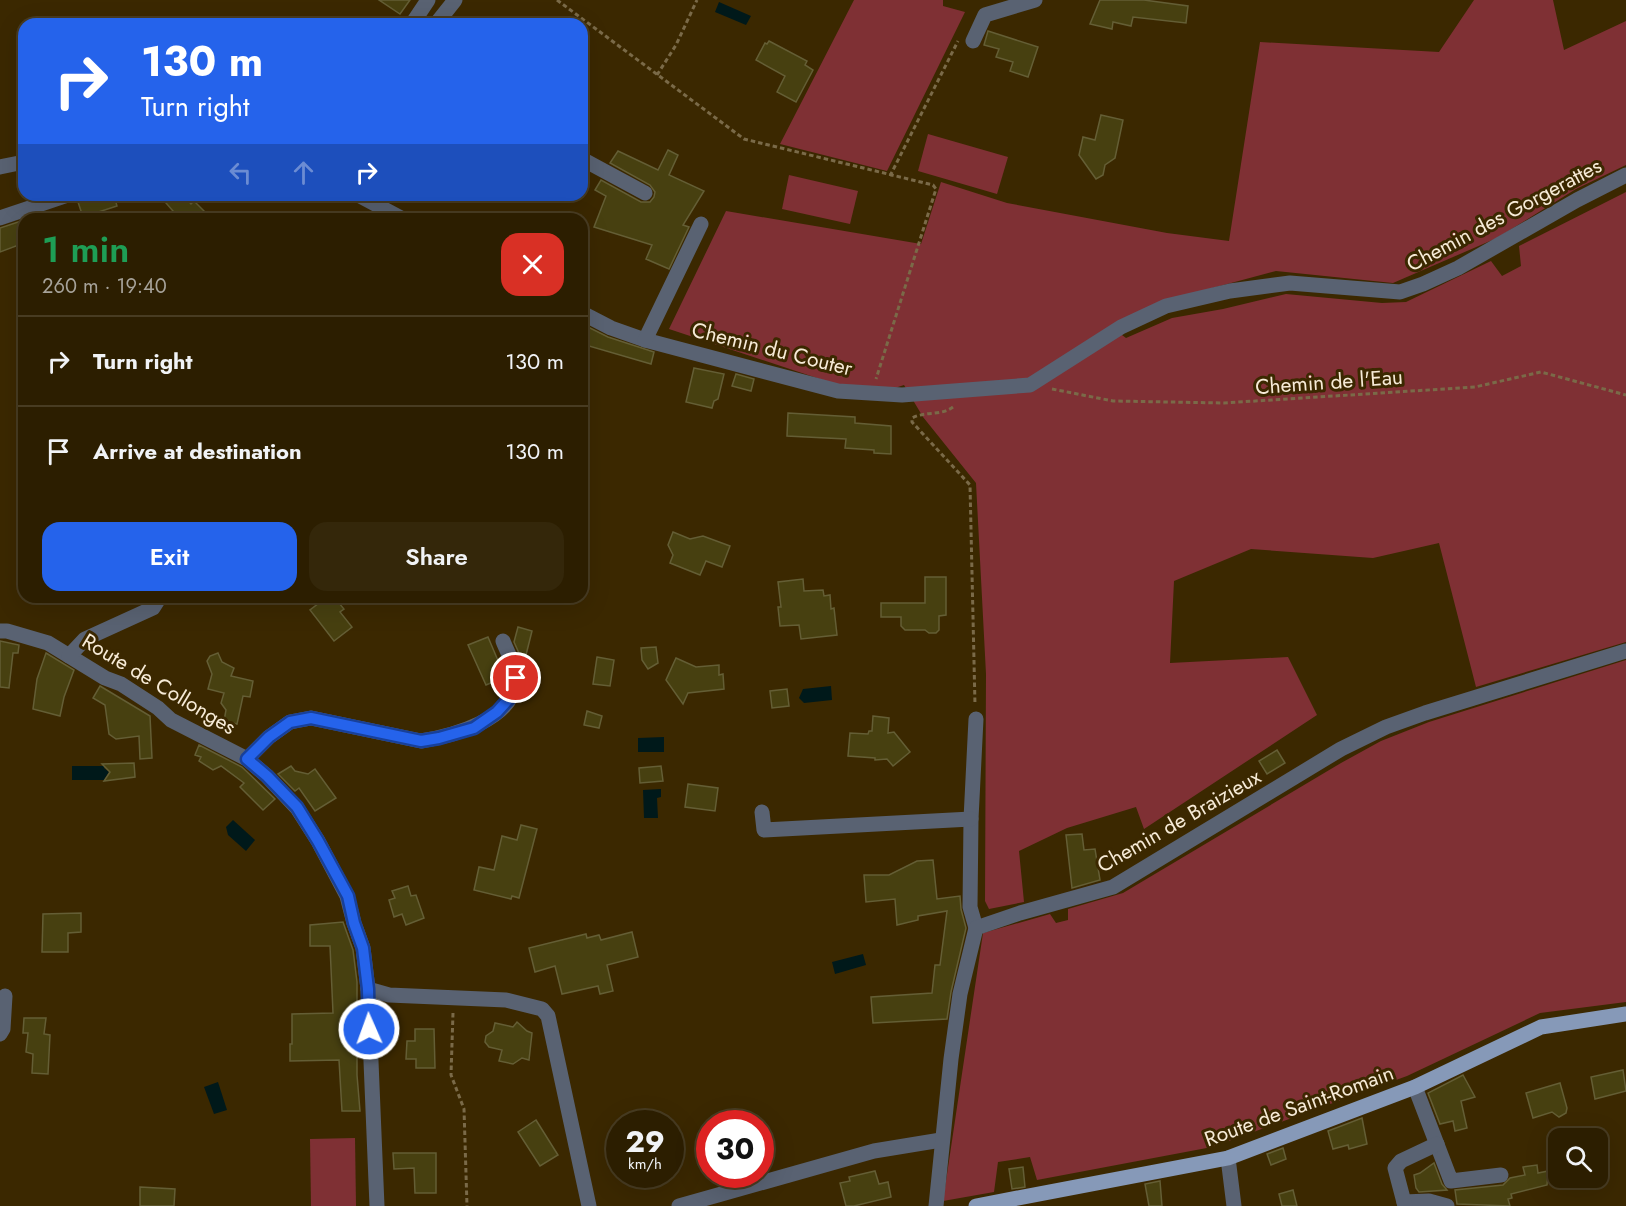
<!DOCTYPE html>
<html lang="en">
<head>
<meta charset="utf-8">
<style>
	:root { --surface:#2c1e00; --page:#34270a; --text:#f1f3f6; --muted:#a6a299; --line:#483c22; --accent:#2563eb }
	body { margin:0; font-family:Jost,sans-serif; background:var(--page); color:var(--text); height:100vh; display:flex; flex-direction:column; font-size:22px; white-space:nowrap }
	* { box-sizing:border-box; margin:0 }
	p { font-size:20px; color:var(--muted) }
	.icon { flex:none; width:33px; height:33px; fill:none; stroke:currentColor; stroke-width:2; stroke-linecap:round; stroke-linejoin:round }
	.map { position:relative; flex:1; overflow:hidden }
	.panel { position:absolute; left:18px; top:213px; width:570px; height:390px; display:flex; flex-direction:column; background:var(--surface); border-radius:18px; box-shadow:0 6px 24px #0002,0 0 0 2px var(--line) }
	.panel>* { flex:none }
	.top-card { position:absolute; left:18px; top:18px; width:570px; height:183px; border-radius:18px; box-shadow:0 6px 24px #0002,0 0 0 2px var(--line); background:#2563eb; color:#fff; overflow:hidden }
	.fabs { position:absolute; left:1548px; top:1128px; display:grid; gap:12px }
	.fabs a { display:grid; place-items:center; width:60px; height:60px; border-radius:12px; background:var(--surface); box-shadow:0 6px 24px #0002,0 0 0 2px var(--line); font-size:30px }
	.speed { position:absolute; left:606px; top:1110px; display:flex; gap:12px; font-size:30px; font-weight:700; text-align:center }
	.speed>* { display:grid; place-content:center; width:78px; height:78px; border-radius:50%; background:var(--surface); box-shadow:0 6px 24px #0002,0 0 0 2px var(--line); line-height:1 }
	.speed small { font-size:15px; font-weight:400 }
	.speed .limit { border:9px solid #d22; background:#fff; color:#111 }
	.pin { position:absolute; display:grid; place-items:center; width:51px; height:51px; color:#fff; margin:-26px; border:3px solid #fff; border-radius:50%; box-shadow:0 2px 6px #0007 }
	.me { position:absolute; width:66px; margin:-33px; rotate:358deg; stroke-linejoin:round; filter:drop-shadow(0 0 4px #0008) }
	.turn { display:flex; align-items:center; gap:21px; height:126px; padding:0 24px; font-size:27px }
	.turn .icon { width:78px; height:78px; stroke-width:2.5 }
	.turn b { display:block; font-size:42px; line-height:51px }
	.lanes { display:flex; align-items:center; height:57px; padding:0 24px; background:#0003; justify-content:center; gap:30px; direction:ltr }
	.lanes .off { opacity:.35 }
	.round { display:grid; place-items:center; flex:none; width:63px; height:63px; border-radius:18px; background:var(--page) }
	.summary { display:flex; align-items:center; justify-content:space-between; height:102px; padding:0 24px }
	h1 { font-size:36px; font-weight:600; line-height:45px; color:#1e9e55 }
	.button { display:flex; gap:12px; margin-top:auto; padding:12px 24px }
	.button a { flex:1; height:69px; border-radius:18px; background:var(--accent); color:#fff; font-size:24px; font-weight:600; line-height:69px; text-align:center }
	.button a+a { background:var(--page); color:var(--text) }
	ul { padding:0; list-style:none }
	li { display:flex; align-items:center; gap:18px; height:90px; padding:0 24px; border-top:2px solid var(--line) }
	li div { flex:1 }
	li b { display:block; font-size:22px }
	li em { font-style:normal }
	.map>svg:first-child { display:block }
	.green { fill:#7f3034 }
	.water { fill:#00191a }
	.building { fill:#474010; stroke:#645e35; stroke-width:1.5 }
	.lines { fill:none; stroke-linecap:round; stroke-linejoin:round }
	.path { stroke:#7a6a48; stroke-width:3; stroke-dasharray:4.5 3; stroke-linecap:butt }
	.minor { stroke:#596272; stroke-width:15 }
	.major { stroke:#8699b8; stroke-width:15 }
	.route-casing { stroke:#184099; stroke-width:15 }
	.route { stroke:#2563eb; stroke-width:10 }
	.labels { text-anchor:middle; stroke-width:6; stroke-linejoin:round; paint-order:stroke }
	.street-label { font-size:21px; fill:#f7ebd7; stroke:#3b2800 }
</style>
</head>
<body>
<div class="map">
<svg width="1626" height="1206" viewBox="0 0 1626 1206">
	<rect width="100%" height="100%" fill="#3b2800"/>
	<g class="green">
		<path d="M854,0H943V6L965,12L887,171L780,144Z"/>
		<path d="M1474,0H1553L1564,50L1626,21V165L1576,189L1497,238L1393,283L1276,271L1164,301L1110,326L1126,338L1172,318L1223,309L1286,294L1382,303L1406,302L1491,261L1502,276L1521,266L1519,246L1626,192V642L1476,687L1439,543L1373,558L1251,549L1174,581L1170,663L1288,657L1317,715L1144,829L1136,807L1067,828L1019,851L1024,902L989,909L985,901L986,674L976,483L923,417L904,385L889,390L838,385L669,329L726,211L921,244L941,182L1007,203L1167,233L1229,241L1260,42L1439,52Z"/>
		<path d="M928,134L1008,157L997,194L918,171Z"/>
		<path d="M789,175L858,191L850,224L782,209Z"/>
		<path d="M1626,660V1002L1540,1013L1407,1076L1212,1147L1037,1180L1030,1157L998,1162L994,1192L943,1201L983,933L1050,914L1056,923L1068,920V909L1123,893L1341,763L1381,741L1429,722Z"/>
		<path d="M355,1138L356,1206H311L310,1139Z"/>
	</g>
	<g class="water">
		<path d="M719,2L751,16L746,25L715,12Z"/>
		<path d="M831,686L832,700L804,703L799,698L803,689Z"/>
		<path d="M664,737V752H638V738Z"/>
		<path d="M72,766H104V768L109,772L104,780H72Z"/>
		<path d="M661,789V797L657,798L658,818H644L643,790Z"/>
		<path d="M233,820L255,840L246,851L228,835L226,827Z"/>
		<path d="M863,954L866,965L835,974L832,962Z"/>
		<path d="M218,1082L227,1110L214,1114L204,1087Z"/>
	</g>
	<g class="building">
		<path d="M379,0H410L400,14Z"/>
		<path d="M1100,0H1144L1188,6L1186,23L1133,17L1131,26L1113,22L1112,29L1090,24Z"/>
		<path d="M988,31L1038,47L1028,77L1010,71L1013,62L996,57L999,49L984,45Z"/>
		<path d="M769,41L807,61L805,65L813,70L796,102L777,92L785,76L756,60L765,43L767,44Z"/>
		<path d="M1101,115L1123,120L1115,158L1105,165L1103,175L1096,179L1079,155L1083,137L1095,140Z"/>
		<path d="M668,150L678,155L669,175L704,191L683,225L689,227L669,269L646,259L652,245L594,227L606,196L595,190L601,180L641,202H650L654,197L655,192L650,185L610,163L618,151L658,170Z"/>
		<path d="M90,195H114L117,206L83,217L77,199Z"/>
		<path d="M159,195H183L191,204L194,201L212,219H180Z"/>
		<path d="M24,220V243L0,252V228Z"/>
		<path d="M582,324L608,337L654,352L651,364L582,344Z"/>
		<path d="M694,368L724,374L718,399L714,401L712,408L686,402Z"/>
		<path d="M736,374L754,379L751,391L732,386Z"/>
		<path d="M788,413L855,417V423L891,426V454L874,453V450L845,448L846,439L787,436Z"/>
		<path d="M673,532L690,539L703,536L730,546L722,567L706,561L700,575L670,563L673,555L668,545Z"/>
		<path d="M925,577H946V615L939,616V630L936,633H929L925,630H905L901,626V617H881V603H925Z"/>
		<path d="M803,579L804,591L823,590L824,596L830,595L831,609L834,608L837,635L801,639L799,625L780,626L778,607H781L778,582Z"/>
		<path d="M327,597H334L344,609L340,612L352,627L334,641L310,610Z"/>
		<path d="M518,627L532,631L526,655L519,653L514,642Z"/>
		<path d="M488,637L505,677L486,685L468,645Z"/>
		<path d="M0,641L19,645L18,653H13L9,688L0,687Z"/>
		<path d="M656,647L658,663L648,669L642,660L641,648Z"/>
		<path d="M46,653L74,670L64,697L60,716L33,709L37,679Z"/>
		<path d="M218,653L222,662L234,668L231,676L253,681L250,697L243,696L237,724L224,721L226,710L221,703L224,693L208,689L212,674L207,661L210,656Z"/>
		<path d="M597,657L614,660L610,686L593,684Z"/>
		<path d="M676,658L696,667L719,665V675L723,674L724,689L688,693L683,704L666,680Z"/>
		<path d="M100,686L150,716L152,758L140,759L139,736L116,739L109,734L105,705L93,698Z"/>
		<path d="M787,689L789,706L772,708L770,691Z"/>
		<path d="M587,711L602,716L599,728L584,725Z"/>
		<path d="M873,716L889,718L888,733L894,732L910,752L893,766L887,759L875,760V758L848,756L850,733L868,734L869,731H872Z"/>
		<path d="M199,745L242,767L275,799L263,810L240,787L244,783L221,766L213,770L199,761L201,757L195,755Z"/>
		<path d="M1277,750L1285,763L1267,774L1259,761Z"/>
		<path d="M134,763L135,777L104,781L110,772L102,764Z"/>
		<path d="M291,766L295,771L308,774L315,769L336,798L315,811L299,788L295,791L278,774Z"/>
		<path d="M661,766L663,781L640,783L639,768Z"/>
		<path d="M688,784L718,788L715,811L685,807Z"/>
		<path d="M521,825L537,829L519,898L512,896L511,899L474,890L479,867L494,870L502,836L517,840Z"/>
		<path d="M1082,834L1084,850L1095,849L1100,880L1072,888L1066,835Z"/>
		<path d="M933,860L937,899L960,896L961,909L966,928L951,992L947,1019L873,1023L871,997L932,993L935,965H940L947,911L918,916V920L897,925L895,899L866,902L864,875H889L917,861Z"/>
		<path d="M408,886L411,896L416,895L424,918L406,925L402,914L394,917L389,900L395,898L392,891Z"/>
		<path d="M81,913V932L68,933V952H42L43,914Z"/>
		<path d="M343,922L353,950L357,982V1075L360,1111H342L339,1060L290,1061V1044H292V1014L333,1013L330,946H310V925Z"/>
		<path d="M632,932L638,957L607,965L613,991L600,994L598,986L562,994L555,966L535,972L529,948L586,934L587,938L599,935L601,940Z"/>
		<path d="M24,1018H46L44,1034L50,1035L48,1074L32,1073L33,1054L26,1052L28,1033H23Z"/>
		<path d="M517,1022L527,1031L532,1033L529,1060L522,1058L513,1064L499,1061L502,1050L489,1047L485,1042L486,1036L493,1031L495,1023L513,1027Z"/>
		<path d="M415,1029H434L435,1068H416V1059H406L407,1041H415Z"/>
		<path d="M1623,1070L1626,1091L1595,1099L1591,1077Z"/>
		<path d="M1463,1075L1475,1097L1461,1101L1467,1128L1455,1131L1453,1121L1440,1124L1428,1093Z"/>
		<path d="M1560,1083L1567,1108L1566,1113L1559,1117L1552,1112L1533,1118L1526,1093Z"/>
		<path d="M1362,1118L1367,1144L1349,1149L1348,1145L1333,1149L1328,1131Z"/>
		<path d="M536,1120L558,1155L540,1166L518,1132Z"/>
		<path d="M1283,1148L1286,1159L1271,1165L1267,1154Z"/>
		<path d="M393,1153H436V1193H415L414,1168L394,1169Z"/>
		<path d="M1434,1163L1442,1184L1447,1190L1419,1192L1416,1188L1414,1175L1420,1173Z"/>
		<path d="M1537,1165L1538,1173L1548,1171L1547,1185L1511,1194L1512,1198L1508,1199L1510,1206L1457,1204L1455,1190L1503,1185L1510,1178L1525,1175L1523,1167Z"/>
		<path d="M1023,1167L1025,1187L1012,1189L1009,1169Z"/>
		<path d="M875,1171L879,1184L888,1182L891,1197L854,1206H846L840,1183L850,1181L849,1177Z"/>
		<path d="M1160,1181L1162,1206H1149L1145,1184Z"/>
		<path d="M140,1187L175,1189L174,1206H140Z"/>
		<path d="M1293,1190L1297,1206H1282L1279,1194Z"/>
	</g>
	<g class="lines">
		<g class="path">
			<path d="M557,0L744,139L933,185L936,189L876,379"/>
			<path d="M657,75L676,45L697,0"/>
			<path d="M890,176L958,41"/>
			<path d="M1052,389L1113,401L1224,403L1475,387L1541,372L1626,395"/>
			<path d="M953,407C941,416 925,411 912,418V422L970,485L975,705"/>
			<path d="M453,1013L451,1075L464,1109L467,1206"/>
		</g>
		<g class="minor">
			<path d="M412,24L428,0"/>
			<path d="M436,24L455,0"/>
			<path d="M973,41L985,15L1035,0"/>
			<path d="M582,159L645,193"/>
			<path d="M0,167L24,162"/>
			<path d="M358,195L403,219"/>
			<path d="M0,218L68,195"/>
			<path d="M582,313L611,328L645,340L838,391L902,395L1030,385L1121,327L1166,306L1230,291L1290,283L1400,292L1423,284L1458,268L1577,200L1626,175"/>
			<path d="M645,340L701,224"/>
			<path d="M0,631H7L48,643L105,678L121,684L158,708L171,720L247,759L267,776L297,808L318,841L347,896L354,923L363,948L368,989L377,1206"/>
			<path d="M69,656L85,639L153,608L160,597"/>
			<path d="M976,719L971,819L970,907L976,928"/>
			<path d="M247,759L269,737L290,722L311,718L421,741C452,736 514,720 515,681C516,666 508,654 503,641"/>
			<path d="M762,812L764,830L971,819"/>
			<path d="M368,989L389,995L506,1000L542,1009L548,1016L589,1206"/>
			<path d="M0,1034L3,1029L5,996"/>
			<path d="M1415,1087L1451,1181L1501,1175"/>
			<path d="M1228,1158L1234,1206"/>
			<path d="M1404,1202L1429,1201L1447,1206"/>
			<path d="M679,1206L874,1151L941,1140"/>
			<path d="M936,1206L951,1059L960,994L976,928L1020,913L1113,887L1341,749L1386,727L1425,713L1626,651"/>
			<path d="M1405,1206L1395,1168L1401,1161L1437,1144"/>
		</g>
		<path class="major" d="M976,1206L1228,1158L1415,1087L1541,1027L1626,1014"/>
	</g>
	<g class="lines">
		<g class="route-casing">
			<path id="route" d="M369,1029L368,989L363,948L354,923L348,896L318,841L297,807L267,776L247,759L269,737L290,722L311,718L421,741L439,738L474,728L497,712L514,693L516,678"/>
		</g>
		<use href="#route" class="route"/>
	</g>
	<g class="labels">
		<g class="street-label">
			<text transform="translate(1504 215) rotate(-28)" y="7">Chemin des Gorgerattes</text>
			<text transform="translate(772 349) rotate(14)" y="7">Chemin du Couter</text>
			<text transform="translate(1329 382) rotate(-4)" y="7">Chemin de l'Eau</text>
			<text transform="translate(159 684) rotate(31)" y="7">Route de Collonges</text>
			<text transform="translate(1179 821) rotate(-30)" y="7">Chemin de Braizieux</text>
			<text transform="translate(1299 1106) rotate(-20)" y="7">Route de Saint-Romain</text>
		</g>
	</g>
</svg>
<div class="fabs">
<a><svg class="icon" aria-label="search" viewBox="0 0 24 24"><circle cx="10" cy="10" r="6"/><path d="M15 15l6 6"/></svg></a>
</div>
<div class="speed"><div>29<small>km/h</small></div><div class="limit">30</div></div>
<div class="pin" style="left:516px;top:678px;background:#d93025"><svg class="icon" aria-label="arrive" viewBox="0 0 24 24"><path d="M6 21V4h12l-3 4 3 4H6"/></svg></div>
<svg class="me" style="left:369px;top:1029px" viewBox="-20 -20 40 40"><circle r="17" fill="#2563eb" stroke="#fff" stroke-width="3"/><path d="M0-11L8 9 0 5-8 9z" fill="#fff"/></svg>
<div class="top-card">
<div class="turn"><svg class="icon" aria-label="right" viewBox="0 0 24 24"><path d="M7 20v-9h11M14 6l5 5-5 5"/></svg><div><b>130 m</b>Turn right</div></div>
<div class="lanes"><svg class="icon off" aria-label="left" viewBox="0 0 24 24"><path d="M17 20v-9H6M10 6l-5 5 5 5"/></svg><svg class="icon off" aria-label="ahead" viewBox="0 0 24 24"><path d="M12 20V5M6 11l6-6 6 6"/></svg><svg class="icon" aria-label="right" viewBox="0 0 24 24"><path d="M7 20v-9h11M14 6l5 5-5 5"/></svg></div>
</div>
<section class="panel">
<div class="summary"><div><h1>1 min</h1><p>260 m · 19:40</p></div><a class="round" style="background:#d93025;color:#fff"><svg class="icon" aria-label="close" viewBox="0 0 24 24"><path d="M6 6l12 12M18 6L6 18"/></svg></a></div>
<ul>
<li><svg class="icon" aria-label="right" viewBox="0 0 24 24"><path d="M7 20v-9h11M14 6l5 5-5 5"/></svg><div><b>Turn right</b></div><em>130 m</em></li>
<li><svg class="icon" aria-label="arrive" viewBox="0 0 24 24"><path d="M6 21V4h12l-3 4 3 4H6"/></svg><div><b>Arrive at destination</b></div><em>130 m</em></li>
</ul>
<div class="button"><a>Exit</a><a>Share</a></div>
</section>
</div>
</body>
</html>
